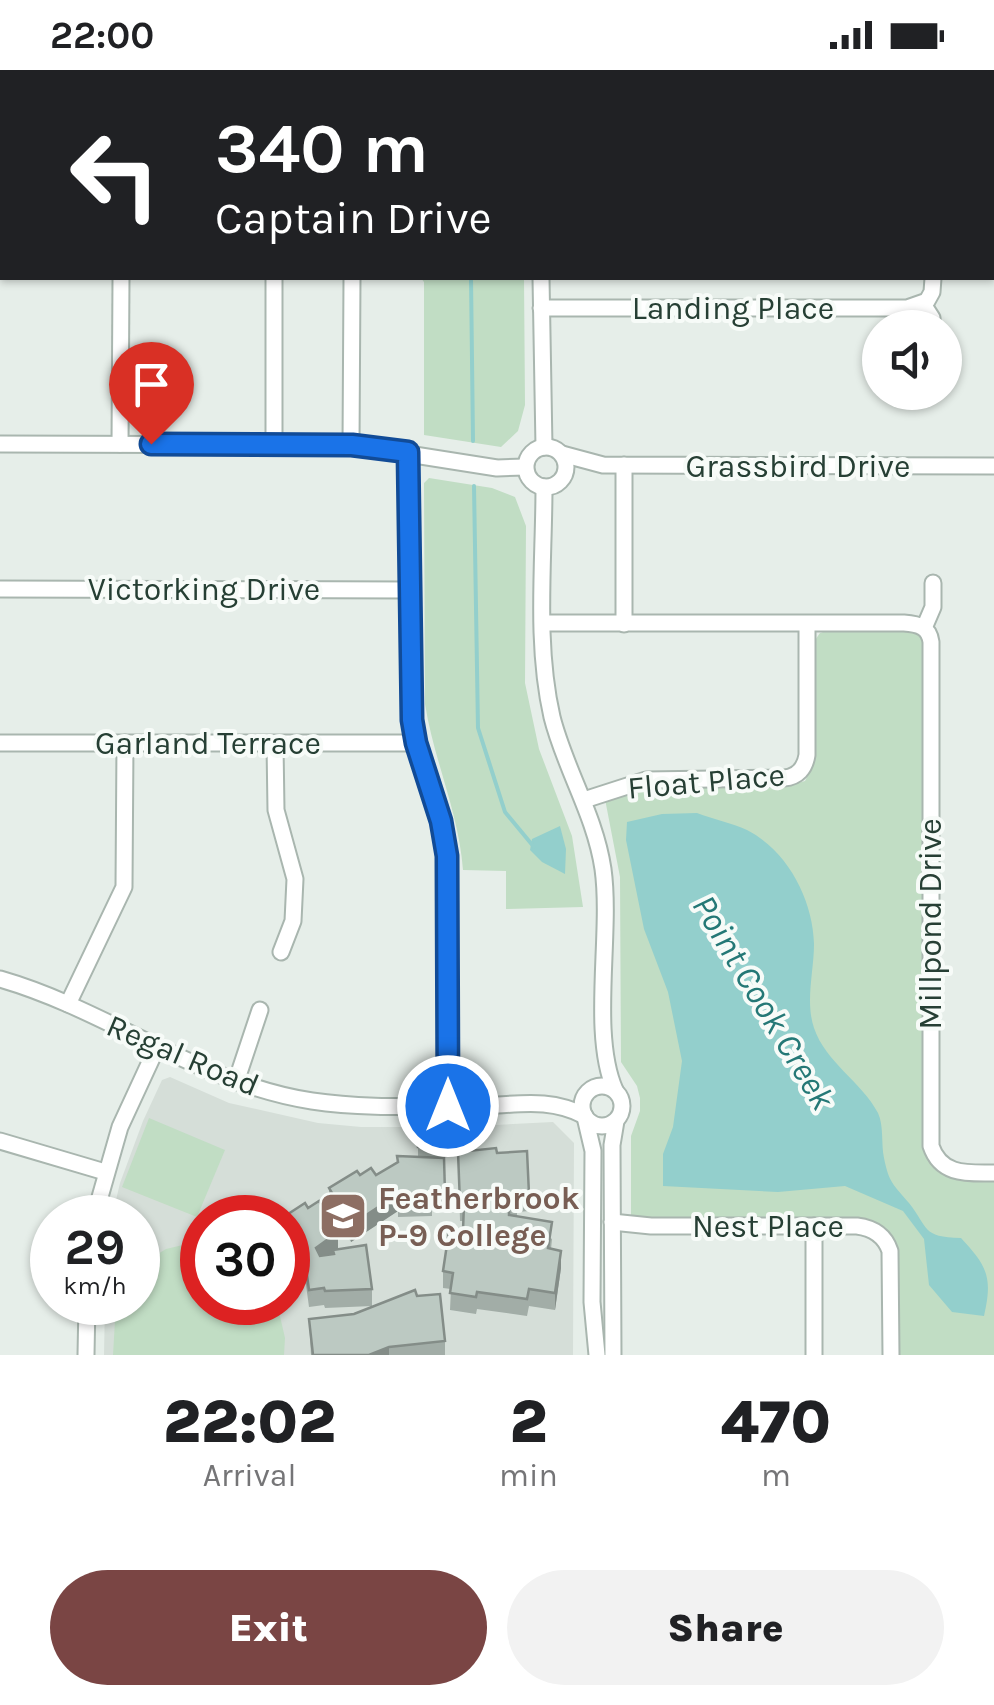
<!DOCTYPE html>
<html lang="en">
<head>
<meta charset="utf-8">
<style>
	:root { --surface:#fff; --page:#f2f2f2; --text:#202124; --muted:#757577; --accent:#7a4544 }
	body { margin:0; font-family:Karla,sans-serif; background:var(--page); color:var(--text); height:100vh; display:flex; flex-direction:column; font-size:38px; white-space:nowrap }
	* { box-sizing:border-box; margin:0 }
	p { font-size:32px; color:var(--muted) }
	.icon { flex:none; width:55px; height:55px; fill:none; stroke:currentColor; stroke-width:2; stroke-linecap:round; stroke-linejoin:round }
	.map { position:relative; height:1285px; overflow:hidden }
	.panel { display:flex; flex-direction:column; background:var(--surface); flex:1 }
	.panel>* { flex:none }
	.top-card { position:absolute; left:0px; top:0px; width:995px; height:210px; box-shadow:0 2px 8px #0004; background:#202124; color:#fff; overflow:hidden }
	.tools { position:absolute; left:862px; top:240px; display:grid; gap:20px }
	.tools a { display:grid; place-items:center; width:100px; height:100px; border-radius:50%; background:var(--surface); box-shadow:0 2px 8px #0004; font-size:50px }
	.speed { position:absolute; left:30px; top:1125px; display:flex; gap:20px; font-size:50px; font-weight:700; text-align:center }
	.speed>* { display:grid; place-content:center; width:130px; height:130px; border-radius:50%; background:var(--surface); box-shadow:0 2px 8px #0004; line-height:1 }
	.speed small { font-size:25px; font-weight:400 }
	.speed .limit { border:15px solid #d22; background:#fff; color:#111 }
	.pin { position:absolute; display:grid; place-items:center; width:85px; height:85px; color:#fff; margin:-102px -42px; border-radius:50% 50% 50% 0; rotate:-45deg; box-shadow:0 0 10px #0007 }
	.pin .icon { rotate:45deg }
	.me { position:absolute; width:110px; margin:-55px; rotate:0deg; stroke-linejoin:round; filter:drop-shadow(0 0 8px #0008) }
	.turn { display:flex; align-items:center; gap:35px; height:210px; padding:0 50px; font-size:45px }
	.turn .icon { width:130px; height:130px; stroke-width:2.5 }
	.turn b { display:block; font-size:70px; line-height:85px }
	.eta { display:flex; justify-content:space-evenly; align-items:center; height:170px; text-align:center }
	.eta b { font-size:60px; font-weight:800; line-height:70px }
	.button { display:flex; gap:20px; margin-top:auto; padding:20px 50px }
	.button a { flex:1; height:115px; border-radius:60px; background:var(--accent); color:#fff; font-size:40px; font-weight:800; line-height:115px; text-align:center }
	.button a+a { background:var(--page); color:var(--text) }
	.status { display:flex; justify-content:space-between; align-items:center; height:70px; padding:0 50px; background:var(--surface); direction:ltr }
	.status svg { height:28px; fill:currentColor }
	.map>svg:first-child { display:block }
	.built { fill:#d5ded8; fill-rule:evenodd }
	.green { fill:#c1ddc4 }
	.water { fill:#93cfcc }
	.lines { fill:none; stroke-linecap:round; stroke-linejoin:round }
	.stream { stroke:#93cfcc; stroke-width:4 }
	.minor-casing { stroke:#a9b6af; stroke-width:19 }
	.minor { stroke:#fff; stroke-width:15 }
	.wall { fill:#a2ada7 }
	.shaded-wall { fill:#848d88 }
	.building { fill:#bcc9c2; stroke:#848d88; stroke-width:2.5 }
	.route-casing { stroke:#114b97; stroke-width:25 }
	.route { stroke:#1a73e8; stroke-width:18 }
	.labels { text-anchor:middle; stroke-width:8; stroke-linejoin:round; paint-order:stroke }
	.street-label { font-size:32px; fill:#263f34; stroke:#f7fbf8 }
	.education-label { font-size:32px; font-weight:bold; fill:#785e54; stroke:#f7fbf8; text-anchor:start }
	.water-label { font-size:35px; font-style:italic; fill:#247876; stroke:#f7fbf8 }
</style>
</head>
<body>
<div class="status"><b>22:00</b><svg viewBox="0 0 49 12"><path d="M0 12V9h3v3zM5 12V6h3v6zM10 12V3h3v9zM15 12V0h3v12zM26 1h20v11H26zM47 4h2v5h-2z"/></svg></div>
<div class="map">
<svg width="994" height="1285" viewBox="0 0 994 1285">
	<rect width="100%" height="100%" fill="#e6eee9"/>
	<path class="built" d="M170,1007L229,1033L318,1053L361,1057H456L553,1052L574,1073L573,1285H104L105,1233L138,1232V1148L112,1147L120,1113L143,1051L162,1010ZM202,1148H288V1232H202Z"/>
	<g class="green">
		<path d="M421,208H524L525,335L518,361L501,377L424,365V212Z"/>
		<path d="M429,408L492,418L515,427L526,456L525,613L539,679L572,766L583,837L506,839V801L463,800C459,743 434,691 425,634L424,413Z"/>
		<path d="M829,560L913,562L920,566L925,575L929,1088C944,1111 969,1107 994,1108V1285H896L887,1162L632,1150L631,1146V1066L640,1041V1028L637,1016L621,992L620,807L605,729L650,714H794L805,711L812,697L813,573L820,563Z"/>
		<path d="M149,1048L225,1080L197,1147L122,1117Z"/>
		<path d="M191,1173L202,1174V1232L277,1233L285,1268L284,1285H113L116,1233L138,1232V1196L166,1179Z"/>
	</g>
	<g class="water">
		<path d="M697,743C713,749 732,753 747,760C788,781 813,830 814,874C814,901 805,931 814,958C826,993 861,1011 878,1043C884,1056 881,1074 884,1088C889,1113 893,1114 909,1133C929,1158 921,1167 961,1168C987,1196 993,1207 984,1246L952,1242L929,1215L924,1169L903,1141L845,1116L778,1122L663,1116V1084L673,1057L682,991L668,922L644,859L626,770L627,752L662,744Z"/>
		<path d="M560,756L566,779L565,804L542,792L530,780L532,769Z"/>
	</g>
	<g class="lines">
		<g class="stream">
			<path d="M471,208L473,371"/>
			<path d="M474,416L478,658L505,742L534,777"/>
		</g>
		<g class="minor-casing">
			<g id="minor">
				<path d="M160,2V0"/>
				<path d="M541,2V0"/>
				<path d="M0,121H2"/>
				<path d="M541,208L544,377"/>
				<path d="M923,234L932,248L933,258"/>
				<path d="M541,238H907L927,231L932,222L933,208"/>
				<path d="M0,374L351,375L497,398L525,397"/>
				<path d="M120,374L121,208"/>
				<path d="M274,374V208"/>
				<path d="M351,375L352,208"/>
				<circle cx="546" cy="397" r="20"/>
				<path d="M408,383L412,650L416,673L441,751L447,786L449,1036"/>
				<path d="M562,384L603,395L994,396"/>
				<path d="M624,395V554"/>
				<path d="M544,417C544,492 535,573 552,647C565,699 595,745 603,799C612,864 590,963 615,1020"/>
				<path d="M0,519L408,520"/>
				<path d="M544,553H904C919,554 929,557 931,572V1076C941,1106 968,1103 994,1103"/>
				<path d="M924,558L933,537V513"/>
				<path d="M0,673H416"/>
				<path d="M275,674L276,740L295,809L293,851L281,882"/>
				<path d="M584,730L646,710L784,708C798,707 805,698 807,685V554"/>
				<path d="M0,909C108,940 200,1014 312,1031C365,1039 420,1036 473,1036C513,1036 547,1026 585,1046"/>
				<path d="M68,934L124,817L125,673"/>
				<path d="M236,1012L260,940"/>
				<circle cx="602" cy="1036" r="20"/>
				<path d="M585,1047L593,1081L592,1232L597,1285"/>
				<path d="M0,1071L105,1102"/>
				<path d="M94,1148L120,1057L157,977"/>
				<path d="M612,1152L651,1156H857C873,1158 885,1166 890,1181L891,1285"/>
				<path d="M814,1156V1285"/>
				<path d="M86,1285L87,1232"/>
				<path d="M613,1285L612,1075L616,1051"/>
			</g>
		</g>
		<use href="#minor" class="minor"/>
	</g>
	<g class="wall">
		<path d="M447,1064V1087L438,1088H444L445,1141H432V1146L398,1147V1141L351,1172L329,1135V1118L360,1105H376L418,1087V1065Z"/>
		<path d="M458,1082L497,1083L529,1124V1141L517,1142V1147L552,1169L551,1179L561,1198L555,1240L529,1236L527,1246L477,1239L476,1244L450,1240L451,1219L443,1218V1201L463,1160V1151H460Z"/>
		<path d="M288,1148L338,1179L372,1219V1236L325,1238L324,1235L309,1237L306,1215L288,1187Z"/>
		<path d="M309,1249L445,1271V1285H311Z"/>
	</g>
	<g class="shaded-wall">
		<path d="M398,1124V1141L351,1172V1155Z"/>
		<path d="M338,1162V1179L316,1195V1178Z"/>
		<path d="M561,1181V1198L555,1240V1223Z"/>
		<path d="M389,1277V1285H369Z"/>
	</g>
	<g class="building">
		<path d="M447,1064V1076L418,1077V1065Z"/>
		<path d="M496,1078L497,1083L527,1081L529,1124L517,1125V1131L499,1132V1141L509,1140V1145L552,1152L548,1178L561,1181L555,1223L529,1219L527,1229L477,1222L476,1227L450,1223L453,1203L443,1201L449,1161L463,1160L464,1134H460L458,1082Z"/>
		<path d="M397,1086L444,1088L445,1124H432V1129L398,1130V1124L351,1155L329,1118L357,1101L360,1105L371,1098L376,1105L398,1092Z"/>
		<path d="M319,1131L338,1162L316,1178L320,1186L334,1184L333,1180L366,1175L372,1219L325,1221L324,1218L309,1220L306,1198L288,1170V1148H282L305,1133L308,1138Z"/>
		<path d="M415,1220L417,1226L440,1224L445,1271L389,1277L369,1285H313L309,1249L354,1244Z"/>
	</g>
	<g class="lines">
		<g class="route-casing">
			<path id="route" d="M151,374L352,375L408,382L412,650L416,673L441,751L447,786L448,1036"/>
		</g>
		<use href="#route" class="route"/>
	</g>
	<defs>
		<g id="school-square" transform="scale(2.5)"><rect x="-9" y="-9" width="18" height="18" rx="4" fill="#8d6e63" stroke="#f7fbf8"/><path d="M0-5L7-2L0 1L-7-2ZM-4 1L0 2.5L4 1V4Q0 6-4 4Z" fill="#fff"/></g>
	</defs>
	<g fill-rule="evenodd">
		<use href="#school-square" x="343" y="1146"/>
	</g>
	<g class="labels">
		<g class="street-label">
			<text x="733" y="249">Landing Place</text>
			<text x="798" y="407">Grassbird Drive</text>
			<text x="204" y="530">Victorking Drive</text>
			<text x="208" y="684">Garland Terrace</text>
			<text transform="translate(706 711) rotate(-5)" y="11">Float Place</text>
			<text transform="translate(930 854) rotate(-90)" y="11">Millpond Drive</text>
			<text transform="translate(183 985) rotate(23)" y="11">Regal Road</text>
			<text x="768" y="1167">Nest Place</text>
		</g>
		<g class="education-label">
			<text x="378" y="1139">Featherbrook<tspan x="378" dy="37">P-9 College</tspan></text>
		</g>
		<g class="water-label">
			<text transform="translate(764 932) rotate(59)" y="12">Point Cook Creek</text>
		</g>
	</g>
</svg>
<div class="tools">
<a><svg class="icon" aria-label="sound" viewBox="0 0 24 24"><path d="M4 9h4l5-4v14l-5-4H4zM17 9q2 3 0 6"/></svg></a>
</div>
<div class="speed"><div>29<small>km/h</small></div><div class="limit">30</div></div>
<div class="pin" style="left:151px;top:374px;background:#d93025"><svg class="icon" aria-label="arrive" viewBox="0 0 24 24"><path d="M6 21V4h12l-3 4 3 4H6"/></svg></div>
<svg class="me" style="left:448px;top:1036px" viewBox="-20 -20 40 40"><circle r="17" fill="#1a73e8" stroke="#fff" stroke-width="3"/><path d="M0-11L8 9 0 5-8 9z" fill="#fff"/></svg>
<div class="top-card">
<div class="turn"><svg class="icon" aria-label="left" viewBox="0 0 24 24"><path d="M17 20v-9H6M10 6l-5 5 5 5"/></svg><div><b>340 m</b>Captain Drive</div></div>
</div>
</div>
<section class="panel">
<div class="eta">
<div><b>22:02</b><p>Arrival</p></div>
<div><b>2</b><p>min</p></div>
<div><b>470</b><p>m</p></div>
</div>
<div class="button"><a>Exit</a><a>Share</a></div>
</section>
</body>
</html>
